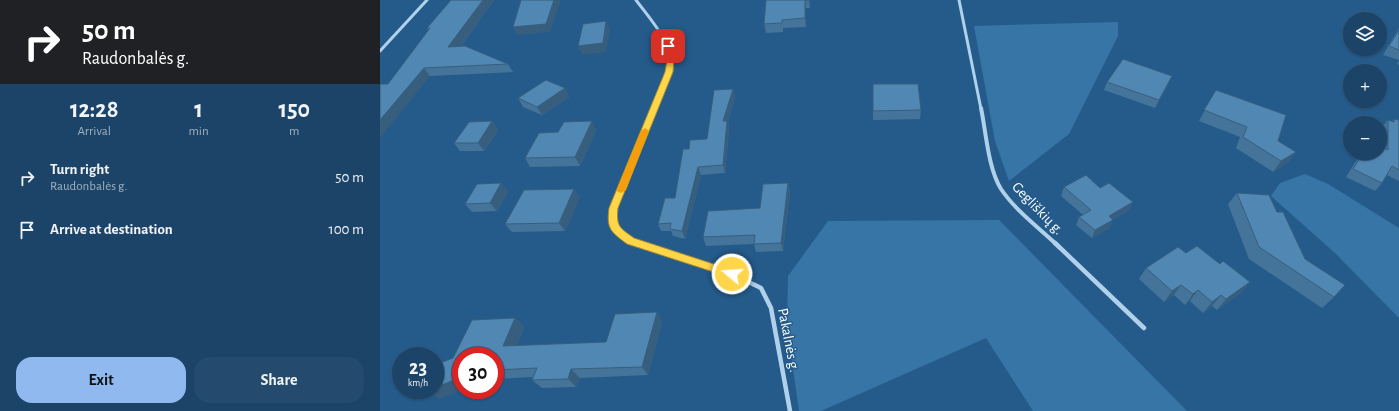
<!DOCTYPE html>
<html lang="en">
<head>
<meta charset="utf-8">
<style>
	:root { --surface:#1b4468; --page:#244b6e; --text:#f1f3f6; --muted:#a0b0c0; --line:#395c7c; --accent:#90b9f0 }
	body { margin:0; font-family:"Alegreya Sans",sans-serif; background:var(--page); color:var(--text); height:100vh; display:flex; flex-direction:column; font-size:15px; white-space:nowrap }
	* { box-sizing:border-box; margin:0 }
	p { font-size:13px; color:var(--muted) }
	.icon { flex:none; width:22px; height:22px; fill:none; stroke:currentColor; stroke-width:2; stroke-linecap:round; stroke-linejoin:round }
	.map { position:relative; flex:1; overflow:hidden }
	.sheet { display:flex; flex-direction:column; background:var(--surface); width:380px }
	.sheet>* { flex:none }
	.hud { background:#202124; color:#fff; overflow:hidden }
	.controls { position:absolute; left:963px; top:12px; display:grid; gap:8px }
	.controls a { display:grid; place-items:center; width:44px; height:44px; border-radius:50%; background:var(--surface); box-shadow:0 1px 3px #0004,0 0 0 1px var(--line); font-size:20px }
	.speed { position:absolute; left:12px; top:347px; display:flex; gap:8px; font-size:20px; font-weight:700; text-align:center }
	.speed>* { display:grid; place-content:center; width:52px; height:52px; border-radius:50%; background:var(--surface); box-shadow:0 1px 3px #0004,0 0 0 1px var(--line); line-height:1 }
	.speed small { font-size:10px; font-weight:400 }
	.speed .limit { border:6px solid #d22; background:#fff; color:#111 }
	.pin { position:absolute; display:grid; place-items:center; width:34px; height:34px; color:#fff; margin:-17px; border-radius:8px; box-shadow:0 2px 6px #0006 }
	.me { position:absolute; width:44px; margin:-22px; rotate:288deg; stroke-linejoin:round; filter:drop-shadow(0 0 3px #0008) }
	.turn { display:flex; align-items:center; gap:14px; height:84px; padding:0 16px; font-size:18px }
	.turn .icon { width:52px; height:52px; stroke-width:2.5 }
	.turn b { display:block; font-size:28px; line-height:34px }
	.eta { display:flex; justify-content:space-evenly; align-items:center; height:68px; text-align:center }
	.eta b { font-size:24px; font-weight:600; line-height:28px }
	.button { display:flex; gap:8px; margin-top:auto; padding:8px 16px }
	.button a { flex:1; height:46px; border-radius:16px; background:var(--accent); color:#111; font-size:16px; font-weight:600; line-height:46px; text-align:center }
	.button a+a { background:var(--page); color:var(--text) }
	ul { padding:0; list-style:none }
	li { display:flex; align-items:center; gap:12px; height:52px; padding:0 16px }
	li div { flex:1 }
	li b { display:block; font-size:15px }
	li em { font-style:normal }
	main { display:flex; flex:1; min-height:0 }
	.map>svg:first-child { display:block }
	.green { fill:#3875a7 }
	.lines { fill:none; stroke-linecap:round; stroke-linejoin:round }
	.minor-far2 { stroke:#b1d1ea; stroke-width:3 }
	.minor-far1 { stroke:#b1d1ea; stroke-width:4 }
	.minor { stroke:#b1d1ea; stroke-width:4.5 }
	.wall { fill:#45749a }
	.shaded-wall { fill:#385e7d }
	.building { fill:#5087b3; stroke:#385e7d }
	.route { fill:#ffd54a; stroke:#a68a30 }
	.slow { fill:#f59e0b }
	.labels { text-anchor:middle; stroke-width:3; stroke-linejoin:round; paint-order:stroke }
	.street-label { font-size:15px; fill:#fff; stroke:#245b8b }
</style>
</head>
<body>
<main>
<section class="sheet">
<div class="hud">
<div class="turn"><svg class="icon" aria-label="right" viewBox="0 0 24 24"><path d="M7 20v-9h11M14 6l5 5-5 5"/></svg><div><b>50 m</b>Raudonbalės g.</div></div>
</div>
<div class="eta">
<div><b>12:28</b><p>Arrival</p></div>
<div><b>1</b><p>min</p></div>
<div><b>150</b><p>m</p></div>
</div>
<ul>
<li><svg class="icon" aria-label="right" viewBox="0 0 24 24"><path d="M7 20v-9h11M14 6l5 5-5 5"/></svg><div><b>Turn right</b><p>Raudonbalės g.</p></div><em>50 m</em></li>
<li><svg class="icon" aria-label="arrive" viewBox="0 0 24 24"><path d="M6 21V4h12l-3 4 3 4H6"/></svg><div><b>Arrive at destination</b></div><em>100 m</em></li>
</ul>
<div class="button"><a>Exit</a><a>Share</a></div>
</section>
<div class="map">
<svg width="1019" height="411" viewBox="0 0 1019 411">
	<rect width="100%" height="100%" fill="#245b8b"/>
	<g class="green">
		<path d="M738,22V36L689,134L629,181L615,141L594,26Z"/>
		<path d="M925,174L948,184L1019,228V318L956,254L891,196L900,183Z"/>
		<path d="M619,220L807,411H653L606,338L441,411H419L407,326L408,276L448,221Z"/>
	</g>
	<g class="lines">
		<g class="minor-far2">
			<path d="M256,0C267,15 292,43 291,62C289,78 280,94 274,109"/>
			<path d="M579,0L601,109"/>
			<path d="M0,51L47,0"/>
		</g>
		<g class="minor-far1">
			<path d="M601,108C606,132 608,168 621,189C635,210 658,227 676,244"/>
			<path d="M259,244C240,237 232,229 234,208L274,108"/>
		</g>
		<g class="minor">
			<path d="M256,243L352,274L381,288L391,308L410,411"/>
			<path d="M675,243L764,328"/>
		</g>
	</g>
	<g class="wall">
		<path d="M71,0H114L81,46L128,64L133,72L50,76L8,84L48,31L47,28Z"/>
		<path d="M386,0H430V8H426V27L403,28V32L386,33L384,24Z"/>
		<path d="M1019,28V65L1017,64L1019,60L1003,55Z"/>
		<path d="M727,82L788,85L775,108L724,90Z"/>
		<path d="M493,84L541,110L540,119L493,120Z"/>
		<path d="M185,88L189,97L162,115L143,107L138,98Z"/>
		<path d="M353,89L355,97L348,122L349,129L345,173L321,175L305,239L293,236L291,231H281L278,224L295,198L309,149L327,139Z"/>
		<path d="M836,90L898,141L916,152L908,162L893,172L856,148L860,137L819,121Z"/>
		<path d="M1014,119L1019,120V181L1007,175L1002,183L995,191L966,177L981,153H1000L1001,146V128L1008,120L1012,121Z"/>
		<path d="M112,121L118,130L104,151H80L74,143Z"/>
		<path d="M216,130L200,166L150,167L145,158L178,132Z"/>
		<path d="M408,183L410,192L403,251L376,252L374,244L326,246L323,237L380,208Z"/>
		<path d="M684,187L720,188L753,202L749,210L732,220L729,228L712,238L696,225L699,217L703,215L681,196Z"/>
		<path d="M128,191L117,211L92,212L85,204Z"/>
		<path d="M857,193L897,212L925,259L954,297L942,308L869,259L848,204Z"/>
		<path d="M200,197L185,231L132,232L125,224Z"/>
		<path d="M806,253L840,264L870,282L860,293L837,310L832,306L823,313L810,301L805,305L794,295L784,302L759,279L766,268Z"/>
		<path d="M135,318L144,327L136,346L226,342L282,321L268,375L200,378L196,387L162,388L152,380L153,377L115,379V356H81L60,399L73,358Z"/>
	</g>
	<g class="shaded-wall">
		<path d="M103,0H114L74,55L68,47Z"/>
		<path d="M174,0H181L170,32L137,35L133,27Z"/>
		<path d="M425,0L426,8V27L425,18Z"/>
		<path d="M429,0H430V8Z"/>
		<path d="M226,21L230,30L226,52L202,55L198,46Z"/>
		<path d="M44,68L50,76L0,138V120Z"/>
		<path d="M792,76L788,85L775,108L779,100Z"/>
		<path d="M185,88L189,97L162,115L157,107Z"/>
		<path d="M353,89L355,97L348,122L349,129L345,173L343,165V121Z"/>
		<path d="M112,121L118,130L104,151L98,143Z"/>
		<path d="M212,121L216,130L200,166L195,157Z"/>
		<path d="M916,152L908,162L893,172L901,161Z"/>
		<path d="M318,167L321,175L305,239L302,231Z"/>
		<path d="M121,183L128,191L117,211L110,203Z"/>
		<path d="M408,183L410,192L403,251L401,243Z"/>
		<path d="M194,189L200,197L185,231L179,223Z"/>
		<path d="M753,202L749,210L732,220L729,228L712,238L715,230L729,216Z"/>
		<path d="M870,282L860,293L837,310L846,299Z"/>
		<path d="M801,285L794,295L784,302L792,291Z"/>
		<path d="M818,290L810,301L805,305L813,294Z"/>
		<path d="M841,295L832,306L823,313L832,302Z"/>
		<path d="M277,312L282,321L268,375L262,367Z"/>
		<path d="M135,318L144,327L132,355L123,346Z"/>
		<path d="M191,369L200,378L196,387L188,379Z"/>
		<path d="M81,377V390L60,399L48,391L50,390H55V388Z"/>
	</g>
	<g class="building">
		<path d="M71,0H103L68,47L85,46L128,64L44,68L0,120V84H8L50,28H47Z"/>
		<path d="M141,0H174L166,24L133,27Z"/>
		<path d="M386,0H429H425V18L402,20V23L384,24Z"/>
		<path d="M226,21L223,43L198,46L203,24Z"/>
		<path d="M1019,30V50L1009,46Z"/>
		<path d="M743,59L792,76L779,100L727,82Z"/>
		<path d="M166,80L185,88L157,107L138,98Z"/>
		<path d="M493,84H538L541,110L493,111Z"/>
		<path d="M353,89L343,121H347L343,165L318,167L302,231L290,229L291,223L278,224L285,198H295L303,149H309L310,140L327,139L334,90Z"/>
		<path d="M836,90L906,115L898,141L916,152L901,161L863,137L867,127L824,110Z"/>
		<path d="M1014,119L1019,120V170L1012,166L1002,183L973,169L983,153H1000V146L1008,150V120L1014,122Z"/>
		<path d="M112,121L98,143H74L89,122Z"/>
		<path d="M212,121L195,157L145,158L159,133L178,132L184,122Z"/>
		<path d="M706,175L720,188L729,183L753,202L729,216L733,220L715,230L699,217L711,210L684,187Z"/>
		<path d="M121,183L110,203L85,204L97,184Z"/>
		<path d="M408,183L401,243L374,244L375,235L323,237L328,211L380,208L383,184Z"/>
		<path d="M194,189L179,223L125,224L144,190Z"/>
		<path d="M857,193L889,195L897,212H903L925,259L965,285L954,297L879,247Z"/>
		<path d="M817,246L840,264L843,261L870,282L846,299L841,295L832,302L818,290L813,294L801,285L792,291L766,268L798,247L806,253Z"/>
		<path d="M277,312L262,367L191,369L188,379L152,380L157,368L115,370V356H81V377L55,388V365L73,358L92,320L135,318L123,346L226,342L235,314Z"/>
	</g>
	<path class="route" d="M288,44L292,46L294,60L293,72L238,208C236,227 240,228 254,238L355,271L357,274L355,277L352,278L247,244C231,232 226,229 229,208L285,72L287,60L285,46Z"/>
	<path class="slow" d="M265,128L269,131L246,190L241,193L238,192L237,190L261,131Z"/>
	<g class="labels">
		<g class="street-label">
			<text transform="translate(658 208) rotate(46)" y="5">Gegliškių g.</text>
			<text transform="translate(409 340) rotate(79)" y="5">Pakalnės g.</text>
		</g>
	</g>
</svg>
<div class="controls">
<a><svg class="icon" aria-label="layers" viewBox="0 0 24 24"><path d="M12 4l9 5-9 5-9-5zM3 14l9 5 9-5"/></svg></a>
<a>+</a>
<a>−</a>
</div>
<div class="speed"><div>23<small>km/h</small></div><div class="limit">30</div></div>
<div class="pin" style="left:288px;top:46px;background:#d93025"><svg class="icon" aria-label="arrive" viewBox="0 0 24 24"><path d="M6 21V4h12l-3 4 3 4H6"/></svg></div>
<svg class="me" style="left:352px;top:274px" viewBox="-20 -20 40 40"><circle r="17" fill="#ffd54a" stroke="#fff" stroke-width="3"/><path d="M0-11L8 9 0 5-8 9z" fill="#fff"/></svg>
</div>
</main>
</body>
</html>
